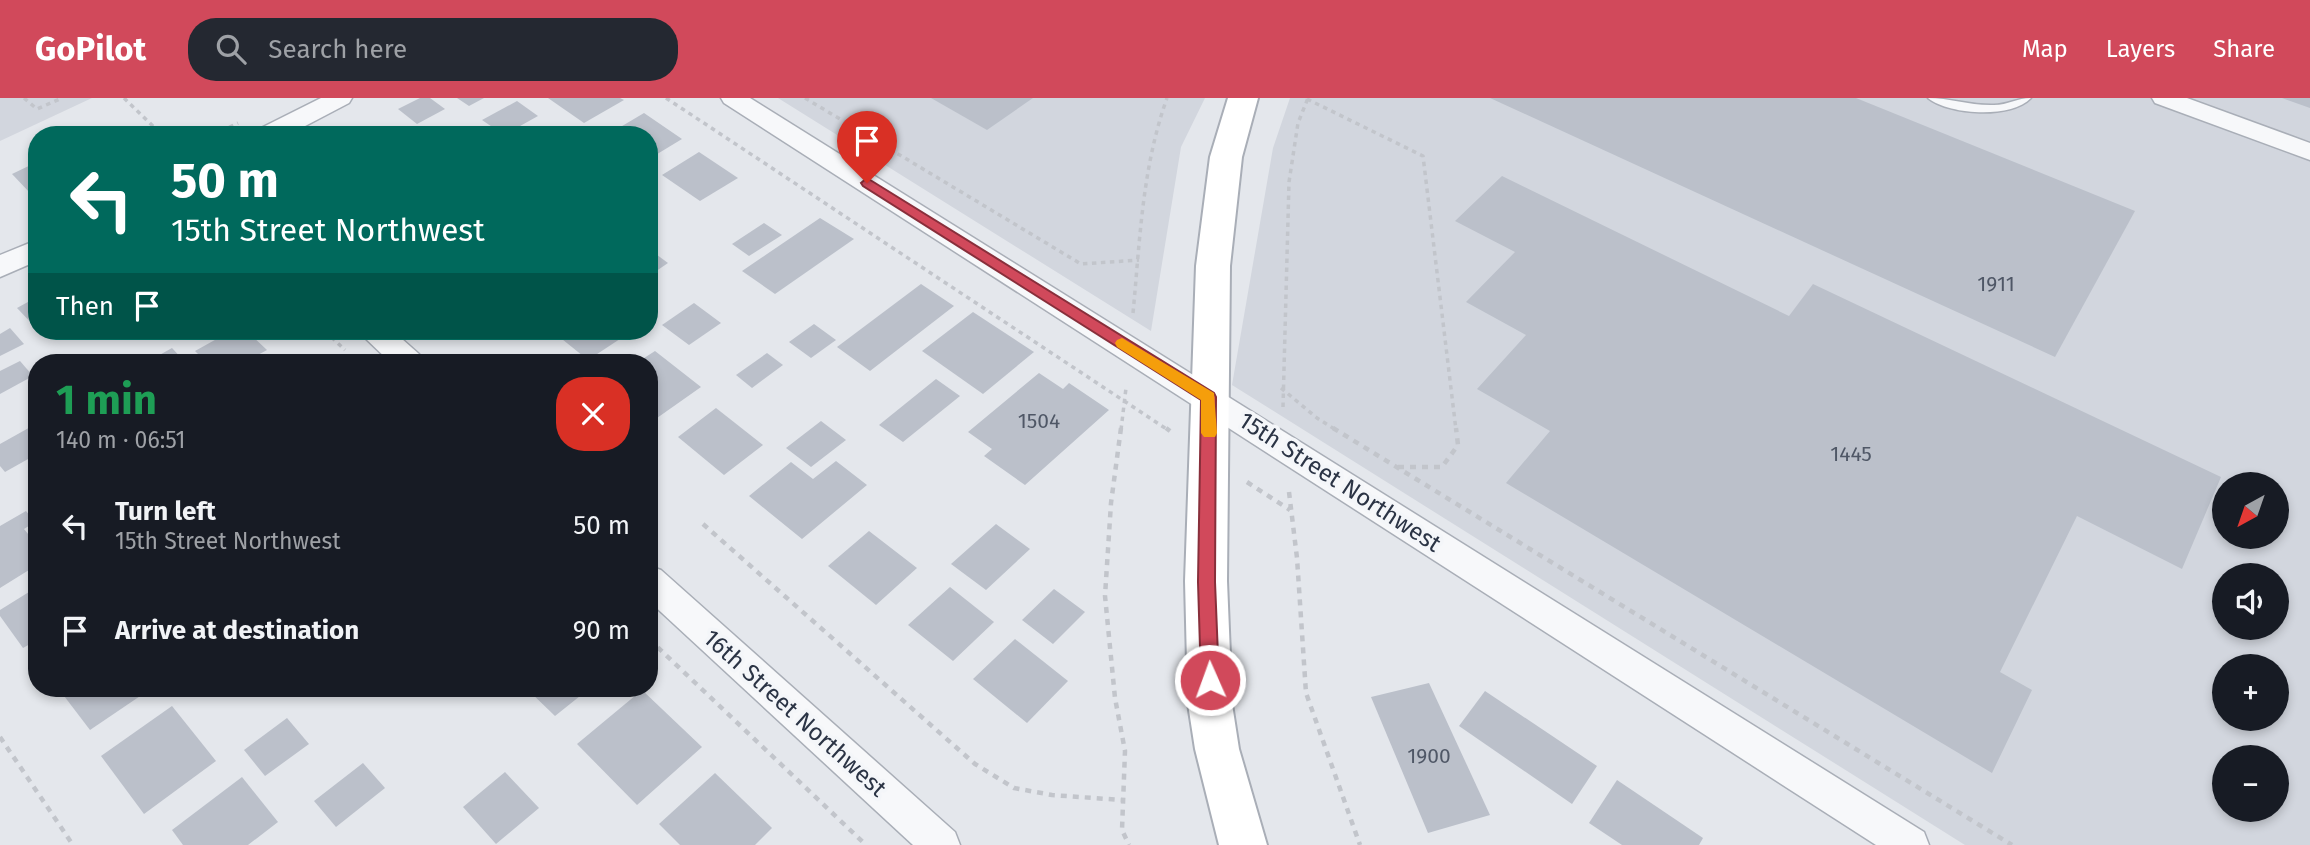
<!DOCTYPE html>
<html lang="en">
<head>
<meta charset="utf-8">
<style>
	:root { --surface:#171b24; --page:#242831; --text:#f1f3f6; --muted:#9ea1a6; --accent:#d1495b }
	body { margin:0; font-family:"Fira Sans",sans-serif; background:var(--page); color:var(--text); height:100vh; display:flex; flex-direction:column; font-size:26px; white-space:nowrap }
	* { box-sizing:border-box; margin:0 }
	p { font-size:23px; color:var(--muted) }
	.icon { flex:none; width:38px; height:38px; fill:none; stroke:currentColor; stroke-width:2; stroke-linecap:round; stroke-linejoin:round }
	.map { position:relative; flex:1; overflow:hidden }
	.sheet { position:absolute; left:28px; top:256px; width:630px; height:343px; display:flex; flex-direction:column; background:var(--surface); border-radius:28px; box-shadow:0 4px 10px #0003 }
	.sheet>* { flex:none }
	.top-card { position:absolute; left:28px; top:28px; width:630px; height:214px; border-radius:28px; box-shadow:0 4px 10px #0003; background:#00695c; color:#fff; overflow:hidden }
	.needle { width:46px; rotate:220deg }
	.tools { position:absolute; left:2212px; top:374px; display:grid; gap:14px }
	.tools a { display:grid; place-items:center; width:77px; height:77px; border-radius:50%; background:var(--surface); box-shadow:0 4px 10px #0003; font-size:35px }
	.pin { position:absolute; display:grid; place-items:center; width:60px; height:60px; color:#fff; margin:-72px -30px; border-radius:50% 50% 50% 0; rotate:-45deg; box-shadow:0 0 7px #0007 }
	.pin .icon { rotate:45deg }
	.me { position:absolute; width:77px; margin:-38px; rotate:358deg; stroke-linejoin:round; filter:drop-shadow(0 0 5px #0008) }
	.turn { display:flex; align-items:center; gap:24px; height:147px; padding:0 28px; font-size:32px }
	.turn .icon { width:91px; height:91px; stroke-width:2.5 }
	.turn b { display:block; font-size:49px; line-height:60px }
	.then { display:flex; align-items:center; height:66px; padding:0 28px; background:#0003; gap:14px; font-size:26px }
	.round { display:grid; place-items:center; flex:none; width:74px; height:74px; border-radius:28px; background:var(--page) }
	.overview { display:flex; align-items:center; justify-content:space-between; height:119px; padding:0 28px }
	h1 { font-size:42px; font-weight:700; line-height:52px; color:#1e9e55 }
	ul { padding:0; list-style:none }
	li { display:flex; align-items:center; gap:21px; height:105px; padding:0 28px }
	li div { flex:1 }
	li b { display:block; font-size:26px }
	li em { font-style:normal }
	header { display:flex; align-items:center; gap:42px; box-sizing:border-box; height:98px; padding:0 35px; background:var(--accent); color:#fff }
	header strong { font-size:33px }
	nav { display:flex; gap:38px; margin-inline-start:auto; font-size:24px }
	.search { width:490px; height:63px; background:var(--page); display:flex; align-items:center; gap:18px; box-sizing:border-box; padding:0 24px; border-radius:28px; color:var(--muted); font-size:26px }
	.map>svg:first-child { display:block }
	.built { fill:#d2d6de; fill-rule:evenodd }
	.building { fill:#bbc0ca }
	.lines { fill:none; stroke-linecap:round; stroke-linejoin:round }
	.lane-casing { stroke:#a9aeb7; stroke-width:3 }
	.street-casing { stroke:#a9aeb7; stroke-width:3 }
	.secondary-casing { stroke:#a9aeb7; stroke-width:4 }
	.path-far1 { stroke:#c2c5cb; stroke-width:3.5; stroke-dasharray:4.5 4.5; stroke-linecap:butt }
	.path { stroke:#c2c5cb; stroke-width:4.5; stroke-dasharray:6 6; stroke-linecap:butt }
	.lane { fill:#f7f8fa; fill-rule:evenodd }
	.street { fill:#f7f8fa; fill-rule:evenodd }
	.secondary { fill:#fff; fill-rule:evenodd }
	.route { fill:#d1495b; stroke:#882f3b; stroke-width:2 }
	.slow { fill:#f59e0b }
	.labels { text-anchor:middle; stroke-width:7; stroke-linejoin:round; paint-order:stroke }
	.number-label { font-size:21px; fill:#4f5766 }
	.street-label { font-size:24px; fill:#2b3445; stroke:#f4f6f9 }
</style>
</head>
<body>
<header>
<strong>GoPilot</strong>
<div class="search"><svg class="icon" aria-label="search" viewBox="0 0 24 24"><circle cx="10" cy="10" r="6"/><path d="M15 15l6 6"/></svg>Search here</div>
<nav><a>Map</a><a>Layers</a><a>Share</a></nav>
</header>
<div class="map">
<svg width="2310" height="747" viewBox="0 0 2310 747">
	<rect width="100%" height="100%" fill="#e4e7ec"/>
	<g class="built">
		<path d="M0,0H92L0,43Z"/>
		<path d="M778,0H1205L1181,49L1151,233Z"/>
		<path d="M1290,0H2310V747H1965L1232,287L1273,50ZM2224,387H2277V439H2224ZM2224,478H2277V530H2224ZM2224,569H2277V621H2224ZM2224,660H2277V712H2224Z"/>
	</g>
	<g class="building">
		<path d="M420,0H430L445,11L417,26L398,11Z"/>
		<path d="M457,0H484L469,8Z"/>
		<path d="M548,0H620L624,2L584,25Z"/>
		<path d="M931,0H1033L987,32Z"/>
		<path d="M1490,0H1856L2135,113L2055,259Z"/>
		<path d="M2282,0H2310V10Z"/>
		<path d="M517,3L538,18L504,37L482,22Z"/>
		<path d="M644,15L682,41L649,61V37H607Z"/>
		<path d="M699,54L738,80L700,103L662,77Z"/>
		<path d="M37,64V93L31,96L12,76Z"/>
		<path d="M1502,78L1789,218L1813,186L2221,379L2182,471L2077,418L2000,574L2032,592L1992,675L1506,385L1550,333L1477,291L1526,237L1466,204L1515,154L1455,123Z"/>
		<path d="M820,120L854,141L775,196L742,173Z"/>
		<path d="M764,125L782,137L749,158L732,146Z"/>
		<path d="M649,151L668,165L649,178Z"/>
		<path d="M921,186L954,208L870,273L837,249Z"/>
		<path d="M37,199V231L17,210Z"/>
		<path d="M694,205L721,225L689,247L662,227Z"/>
		<path d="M973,214L1034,254L983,296L922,253Z"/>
		<path d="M814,226L836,242L811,260L789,244Z"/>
		<path d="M10,230L24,246L0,258V236Z"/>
		<path d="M231,233H247L267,252L245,264H206L195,253Z"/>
		<path d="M552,233H621L626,237L588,262Z"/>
		<path d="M172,250L185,264H147Z"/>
		<path d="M655,253L701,289L657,320L649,314V264H638Z"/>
		<path d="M767,255L783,267L752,290L736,277Z"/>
		<path d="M20,263L33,278L0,296V273Z"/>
		<path d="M1039,275L1063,291L1069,285L1109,312L1025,387L984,358L992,351L968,334Z"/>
		<path d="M936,281L960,298L903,344L879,327Z"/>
		<path d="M716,310L763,347L724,377L678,339Z"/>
		<path d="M821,323L846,342L811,369L786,350Z"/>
		<path d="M34,327L37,331V356L5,374L0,368V346Z"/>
		<path d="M836,363L867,387L802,441L749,398L791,364L813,381Z"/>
		<path d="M26,413L35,424L24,431L37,447V467L0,490V428Z"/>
		<path d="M996,426L1030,451L986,492L951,466Z"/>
		<path d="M869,433L917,470L876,507L828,468Z"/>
		<path d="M37,489V542L23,550L0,518V512Z"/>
		<path d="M950,489L994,524L953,563L908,527Z"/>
		<path d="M1054,491L1085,514L1053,546L1022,522Z"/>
		<path d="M1015,541L1068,583L1027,625L973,581Z"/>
		<path d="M1429,585L1490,717L1428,735L1371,599Z"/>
		<path d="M58,590H152L90,632Z"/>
		<path d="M526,590H590L555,618Z"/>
		<path d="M642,592L702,649L637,707L577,646Z"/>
		<path d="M1485,593L1597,668L1572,706L1459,628Z"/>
		<path d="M172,608L216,663L144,716L101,658Z"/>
		<path d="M287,620L309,646L265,678L244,652Z"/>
		<path d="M363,665L385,690L336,729L314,703Z"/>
		<path d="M505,674L539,710L496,746L463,709Z"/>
		<path d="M715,675L772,730L755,747H680L659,726Z"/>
		<path d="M242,679L278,724L248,747H183L172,732Z"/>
		<path d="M1617,682L1703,740L1699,747H1622L1589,725Z"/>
	</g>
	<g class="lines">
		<g class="lane-casing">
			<path id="lane" d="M1928,0C1950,0 1971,8 1994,7C2008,7 2017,0 2031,0C2011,21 1949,17 1928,0Z"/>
		</g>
		<g class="street-casing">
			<g id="street">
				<path d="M321,0H352L349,5L288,37H256L259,31Z"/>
				<path d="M721,0H750L1924,734L1929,747H1876L724,5Z"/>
				<path d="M2152,0H2187L2310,45V62L2155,5Z"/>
				<path d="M37,142V163L0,179V157Z"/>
				<path d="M361,233H393L419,256L424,264H390L365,240Z"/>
				<path d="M649,468L661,472L955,734L960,747H913L649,503Z"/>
			</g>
		</g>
		<g class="secondary-casing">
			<path id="secondary" d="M1228,0H1258L1242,59L1230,168L1227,483L1232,606L1239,651L1267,747H1219L1195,651L1188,606L1185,483L1196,168L1210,59Z"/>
		</g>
		<g class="path-far1">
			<path d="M24,0L37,11L62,0"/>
			<path d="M124,0L162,37"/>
			<path d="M666,0L1168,332"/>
			<path d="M805,0L1081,166L1139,162"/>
			<path d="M1307,1L1423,58L1456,332"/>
			<path d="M213,37L238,25"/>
			<path d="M1133,215C1140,142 1142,70 1167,0"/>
			<path d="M325,233L345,252"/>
			<path d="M1281,290L1317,320L1336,332"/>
			<path d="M1283,309L1289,84L1298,25L1308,0"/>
			<path d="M1121,332L1126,290"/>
		</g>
		<g class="path">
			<path d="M1121,330L1111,405L1105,498L1115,600L1125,653L1122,732L1129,747"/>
			<path d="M1166,330L1170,333"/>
			<path d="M1333,330L2012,747"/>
			<path d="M1398,369H1442L1458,347L1456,330"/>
			<path d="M1247,384L1290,412"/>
			<path d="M1289,394L1297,460L1306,595L1360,747"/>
			<path d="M703,426L975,666L1014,690L1052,697L1121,702"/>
			<path d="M649,541L866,747"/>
			<path d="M0,639L73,747"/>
		</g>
		<use href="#lane" class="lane"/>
		<use href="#street" class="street"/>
		<use href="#secondary" class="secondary"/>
	</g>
	<path class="route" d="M867,80L1214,295L1216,299L1215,484L1219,582L1216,587L1210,590L1203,587L1201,582L1198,484L1201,302L863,88L861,85Z"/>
	<path class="slow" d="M1122,240L1214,295L1217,335L1215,339H1204L1201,335V302L1117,249L1115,245L1117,242Z"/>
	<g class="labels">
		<g class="number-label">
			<text x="1996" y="193">1911</text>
			<text x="1039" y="330">1504</text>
			<text x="1851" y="363">1445</text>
			<text x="1429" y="665">1900</text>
		</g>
		<g class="street-label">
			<text transform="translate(1340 384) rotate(33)" y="8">15th Street Northwest</text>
			<text transform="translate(795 615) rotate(42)" y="8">16th Street Northwest</text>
		</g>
	</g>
</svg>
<div class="tools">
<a><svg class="needle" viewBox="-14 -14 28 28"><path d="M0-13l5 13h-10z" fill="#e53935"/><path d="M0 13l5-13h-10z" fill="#9ea1a6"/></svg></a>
<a><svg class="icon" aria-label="sound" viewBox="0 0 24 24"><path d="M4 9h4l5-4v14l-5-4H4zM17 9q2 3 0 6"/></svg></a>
<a>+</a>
<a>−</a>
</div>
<div class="pin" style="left:867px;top:85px;background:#d93025"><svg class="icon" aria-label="arrive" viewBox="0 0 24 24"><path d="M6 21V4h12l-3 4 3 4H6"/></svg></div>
<svg class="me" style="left:1210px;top:582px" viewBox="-20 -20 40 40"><circle r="17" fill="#d1495b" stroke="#fff" stroke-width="3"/><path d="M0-11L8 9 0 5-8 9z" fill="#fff"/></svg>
<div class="top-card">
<div class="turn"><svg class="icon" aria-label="left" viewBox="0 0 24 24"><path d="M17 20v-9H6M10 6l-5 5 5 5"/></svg><div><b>50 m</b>15th Street Northwest</div></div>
<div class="then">Then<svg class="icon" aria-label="arrive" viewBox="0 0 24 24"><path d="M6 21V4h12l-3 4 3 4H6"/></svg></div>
</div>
<section class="sheet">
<div class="overview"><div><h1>1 min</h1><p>140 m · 06:51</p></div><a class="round" style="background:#d93025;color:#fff"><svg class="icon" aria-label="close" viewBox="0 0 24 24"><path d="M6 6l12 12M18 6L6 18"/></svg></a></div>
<ul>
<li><svg class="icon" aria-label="left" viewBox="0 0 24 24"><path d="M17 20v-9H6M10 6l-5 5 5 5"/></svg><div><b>Turn left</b><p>15th Street Northwest</p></div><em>50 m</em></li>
<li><svg class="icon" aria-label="arrive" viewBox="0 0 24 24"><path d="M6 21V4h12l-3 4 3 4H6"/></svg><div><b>Arrive at destination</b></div><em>90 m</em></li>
</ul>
</section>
</div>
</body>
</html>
